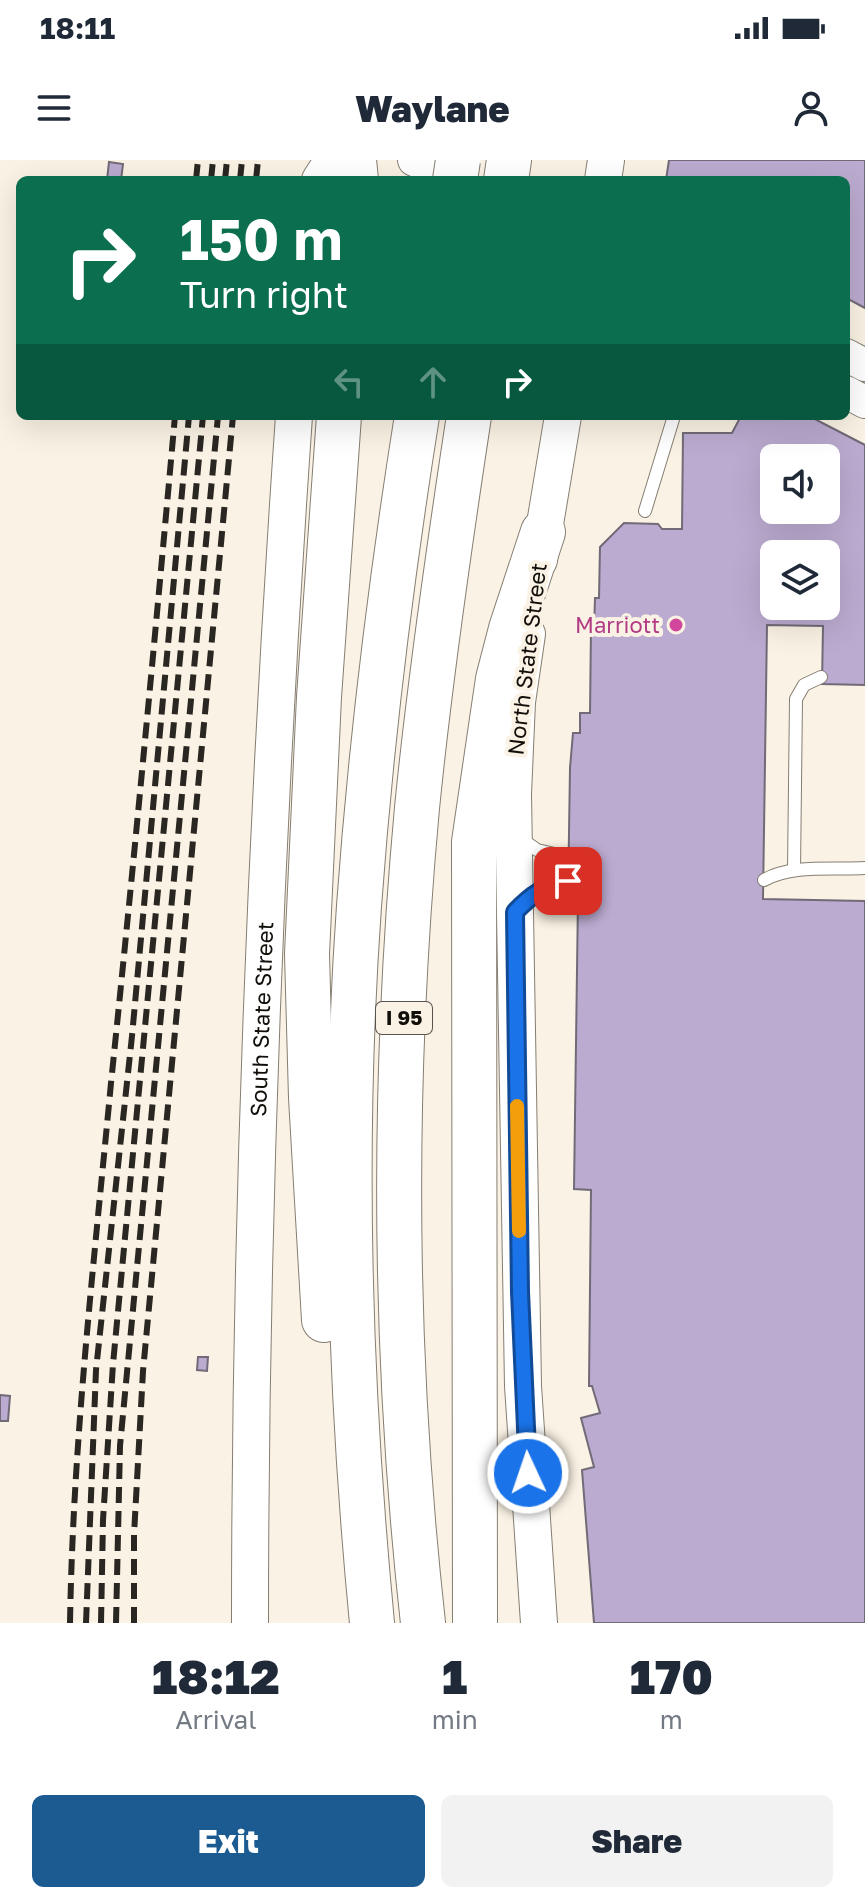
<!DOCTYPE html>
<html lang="en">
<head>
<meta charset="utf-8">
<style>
	:root { --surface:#fff; --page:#f2f2f3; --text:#1f2937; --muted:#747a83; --accent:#1b5b91 }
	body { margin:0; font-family:"Golos Text",sans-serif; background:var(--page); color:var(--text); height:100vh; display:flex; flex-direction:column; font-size:30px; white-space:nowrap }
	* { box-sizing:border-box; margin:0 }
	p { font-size:26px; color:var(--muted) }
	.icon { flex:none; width:44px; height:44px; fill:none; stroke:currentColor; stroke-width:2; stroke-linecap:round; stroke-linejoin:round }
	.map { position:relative; height:1463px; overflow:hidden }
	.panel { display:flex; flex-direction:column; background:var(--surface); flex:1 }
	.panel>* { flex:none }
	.guide { position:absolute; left:16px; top:16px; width:834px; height:244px; border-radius:12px; box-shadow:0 8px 32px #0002; background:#0b6e4f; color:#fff; overflow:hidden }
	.fabs { position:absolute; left:760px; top:284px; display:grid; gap:16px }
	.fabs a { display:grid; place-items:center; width:80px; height:80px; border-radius:12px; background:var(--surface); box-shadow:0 8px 32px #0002; font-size:40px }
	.pin { position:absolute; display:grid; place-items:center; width:68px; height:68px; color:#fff; margin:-34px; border-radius:16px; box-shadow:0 4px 12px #0006 }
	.me { position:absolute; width:88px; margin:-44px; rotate:357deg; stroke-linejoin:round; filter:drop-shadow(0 0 6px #0008) }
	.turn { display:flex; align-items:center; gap:28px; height:168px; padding:0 32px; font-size:36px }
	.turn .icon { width:104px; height:104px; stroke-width:2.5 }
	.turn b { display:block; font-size:56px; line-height:68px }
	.lanes { display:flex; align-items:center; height:76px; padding:0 32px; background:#0003; justify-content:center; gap:40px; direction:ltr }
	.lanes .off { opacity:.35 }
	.eta { display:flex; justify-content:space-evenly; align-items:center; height:136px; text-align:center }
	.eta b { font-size:48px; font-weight:800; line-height:56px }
	.cta { display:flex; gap:16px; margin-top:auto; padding:16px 32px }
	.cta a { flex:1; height:92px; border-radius:12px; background:var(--accent); color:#fff; font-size:32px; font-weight:800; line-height:92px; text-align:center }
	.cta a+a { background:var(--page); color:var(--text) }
	.status { display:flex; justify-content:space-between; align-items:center; height:56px; padding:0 40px; background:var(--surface); direction:ltr }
	.status svg { height:22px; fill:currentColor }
	header { display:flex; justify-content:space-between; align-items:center; height:104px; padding:0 32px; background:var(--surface); font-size:36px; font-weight:800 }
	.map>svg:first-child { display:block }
	.building { fill:#bbabd0; stroke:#706b77; stroke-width:2; fill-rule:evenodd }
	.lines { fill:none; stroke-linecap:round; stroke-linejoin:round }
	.service-casing { stroke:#857e72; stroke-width:14 }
	.tertiary-casing { stroke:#857e72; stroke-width:34 }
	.secondary-casing { stroke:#857e72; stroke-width:38 }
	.motorway-casing { stroke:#857e72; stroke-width:46 }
	.service { stroke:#fff; stroke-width:12 }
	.tertiary { stroke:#fff; stroke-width:32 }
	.secondary { stroke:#fff; stroke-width:36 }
	.motorway { stroke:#fff; stroke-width:44 }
	.rail { stroke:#2a2722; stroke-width:6; stroke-dasharray:16 8; stroke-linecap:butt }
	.motorway-bridge-casing { stroke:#857e72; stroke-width:46; stroke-linecap:butt }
	.motorway-bridge { stroke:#fff; stroke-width:44 }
	.route-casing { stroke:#114b97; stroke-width:20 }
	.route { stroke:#1a73e8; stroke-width:14 }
	.slow { stroke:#f59e0b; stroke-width:14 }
	.hotel-dot { fill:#d1479c; stroke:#faf2e4; stroke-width:3 }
	.labels { text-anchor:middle; stroke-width:8; stroke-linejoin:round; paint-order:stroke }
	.shield { fill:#faf2e4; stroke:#58534c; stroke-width:2 }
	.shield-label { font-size:20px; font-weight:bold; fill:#120f0b }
	.hotel-label { font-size:22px; fill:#b23c85; stroke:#faf2e4; text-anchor:end }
	.street-label { font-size:22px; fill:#120f0b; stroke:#faf2e4 }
</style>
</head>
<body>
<div class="status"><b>18:11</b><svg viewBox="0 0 49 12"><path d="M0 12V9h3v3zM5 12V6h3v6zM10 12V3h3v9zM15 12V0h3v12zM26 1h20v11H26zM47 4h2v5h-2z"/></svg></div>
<header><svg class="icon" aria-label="menu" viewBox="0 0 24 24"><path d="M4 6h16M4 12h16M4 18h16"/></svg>Waylane<svg class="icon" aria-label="person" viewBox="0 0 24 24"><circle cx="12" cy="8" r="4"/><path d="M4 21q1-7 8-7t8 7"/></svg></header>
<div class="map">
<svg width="865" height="1463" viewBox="0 0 865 1463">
	<rect width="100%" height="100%" fill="#faf2e4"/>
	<g class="building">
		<path d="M669,0H865V148L846,138V20H666Z"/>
		<path d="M109,2L123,4L121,20H107Z"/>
		<path d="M741,256H809L865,285V525L822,524L823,466L767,465L763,739L865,741V1463H594L582,1310L594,1307L581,1258L600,1253L592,1226H589L591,1030L574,1029L578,738H568L570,608L573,573H580V553H590L591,468L594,469L595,438H599L600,387L624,363L658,364L662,369H682L683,273H732ZM774,298H826V350H774ZM774,394H826V446H774Z"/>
		<path d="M198,1197H208L207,1211L197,1210Z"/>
		<path d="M0,1235L10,1236L8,1261H0Z"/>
	</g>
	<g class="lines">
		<g class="service-casing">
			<g id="service">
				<path d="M645,351L674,256"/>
				<path d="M520,678L537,690L568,697"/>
				<path d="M794,710L796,539L804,525L821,517"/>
				<path d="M764,720C793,704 832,710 865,708"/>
				<path d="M522,744L547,726L568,721"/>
			</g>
		</g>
		<g class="tertiary-casing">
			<g id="tertiary">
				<path d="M414,0L459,20"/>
				<path d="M846,195L865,205"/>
				<path d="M846,232L865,242"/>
			</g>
		</g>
		<g class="secondary-casing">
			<g id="secondary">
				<path d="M320,20L333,0"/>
				<path d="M603,20L606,0"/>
				<path d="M539,400L563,256"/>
				<path d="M527,474L517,542L513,634L523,1226L539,1463"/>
				<path id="s1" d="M250,1463C250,1060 266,658 294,256"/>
			</g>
		</g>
		<g class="motorway-casing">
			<g id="motorway">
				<path d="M354,0L356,20"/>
				<path d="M506,20L509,0"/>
				<path d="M324,1160L311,938L307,794L319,537L339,256"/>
				<path d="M372,1463C349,1225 342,984 359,746C371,581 391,419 417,256"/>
				<path d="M423,1463C393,1194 392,918 417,648C430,517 449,387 469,256"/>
				<path d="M475,1463L474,682L498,519L511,469L543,372"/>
			</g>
		</g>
		<use href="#service" class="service"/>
		<use href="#tertiary" class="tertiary"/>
		<use href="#secondary" class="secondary"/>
		<use href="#motorway" class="motorway"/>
		<g class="rail">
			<path d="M196,20L198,0"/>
			<path d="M211,20L213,0"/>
			<path d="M225,20L227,0"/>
			<path d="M240,20L242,0"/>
			<path d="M256,20L258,0"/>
			<path d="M70,1463C73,1282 94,1103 111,923C134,701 155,478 175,256"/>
			<path d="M86,1463L96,1210L132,876L189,256"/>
			<path d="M101,1463L103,1360L113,1204L203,256"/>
			<path d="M116,1463L120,1286L218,256"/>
			<path d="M134,1463V1375L143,1211L233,256"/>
		</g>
		<g class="motorway-bridge-casing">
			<path id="motorway-bridge" d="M455,20L458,0"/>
		</g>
		<use href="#motorway-bridge" class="motorway-bridge"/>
	</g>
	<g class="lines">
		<g class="route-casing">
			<path id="route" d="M528,1313L520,1132L515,752C531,735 544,726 568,721"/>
		</g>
		<use href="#route" class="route"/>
		<path class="slow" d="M517,946L519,1071"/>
	</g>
	<circle class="hotel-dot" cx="676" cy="465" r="8"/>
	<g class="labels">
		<rect class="shield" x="376" y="842" width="56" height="32" rx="6"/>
		<g class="shield-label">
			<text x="404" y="865">I 95</text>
		</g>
		<g class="hotel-label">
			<text x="660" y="473">Marriott</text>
		</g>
		<g class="street-label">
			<text transform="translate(527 499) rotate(-83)" y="8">North State Street</text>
			<text dy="8" stroke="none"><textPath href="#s1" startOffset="604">South State Street</textPath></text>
		</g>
	</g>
</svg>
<div class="fabs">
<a><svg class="icon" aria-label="sound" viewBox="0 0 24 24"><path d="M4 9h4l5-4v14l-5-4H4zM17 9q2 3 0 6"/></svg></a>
<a><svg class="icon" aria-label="layers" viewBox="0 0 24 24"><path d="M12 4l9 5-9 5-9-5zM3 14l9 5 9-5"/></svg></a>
</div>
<div class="pin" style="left:568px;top:721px;background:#d93025"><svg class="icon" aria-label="arrive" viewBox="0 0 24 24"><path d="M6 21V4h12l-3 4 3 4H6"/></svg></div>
<svg class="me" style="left:528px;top:1313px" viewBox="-20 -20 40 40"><circle r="17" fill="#1a73e8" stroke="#fff" stroke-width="3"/><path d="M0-11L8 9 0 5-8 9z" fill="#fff"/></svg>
<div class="guide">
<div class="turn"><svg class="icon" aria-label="right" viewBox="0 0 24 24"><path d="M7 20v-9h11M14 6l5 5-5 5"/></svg><div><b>150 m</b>Turn right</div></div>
<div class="lanes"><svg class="icon off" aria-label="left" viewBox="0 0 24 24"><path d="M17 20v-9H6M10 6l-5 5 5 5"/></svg><svg class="icon off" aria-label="ahead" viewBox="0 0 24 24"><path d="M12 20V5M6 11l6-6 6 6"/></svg><svg class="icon" aria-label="right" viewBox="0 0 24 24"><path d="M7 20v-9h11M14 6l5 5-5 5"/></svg></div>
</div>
</div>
<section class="panel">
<div class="eta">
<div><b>18:12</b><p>Arrival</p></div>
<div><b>1</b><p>min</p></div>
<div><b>170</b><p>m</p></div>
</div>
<div class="cta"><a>Exit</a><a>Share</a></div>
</section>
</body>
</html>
